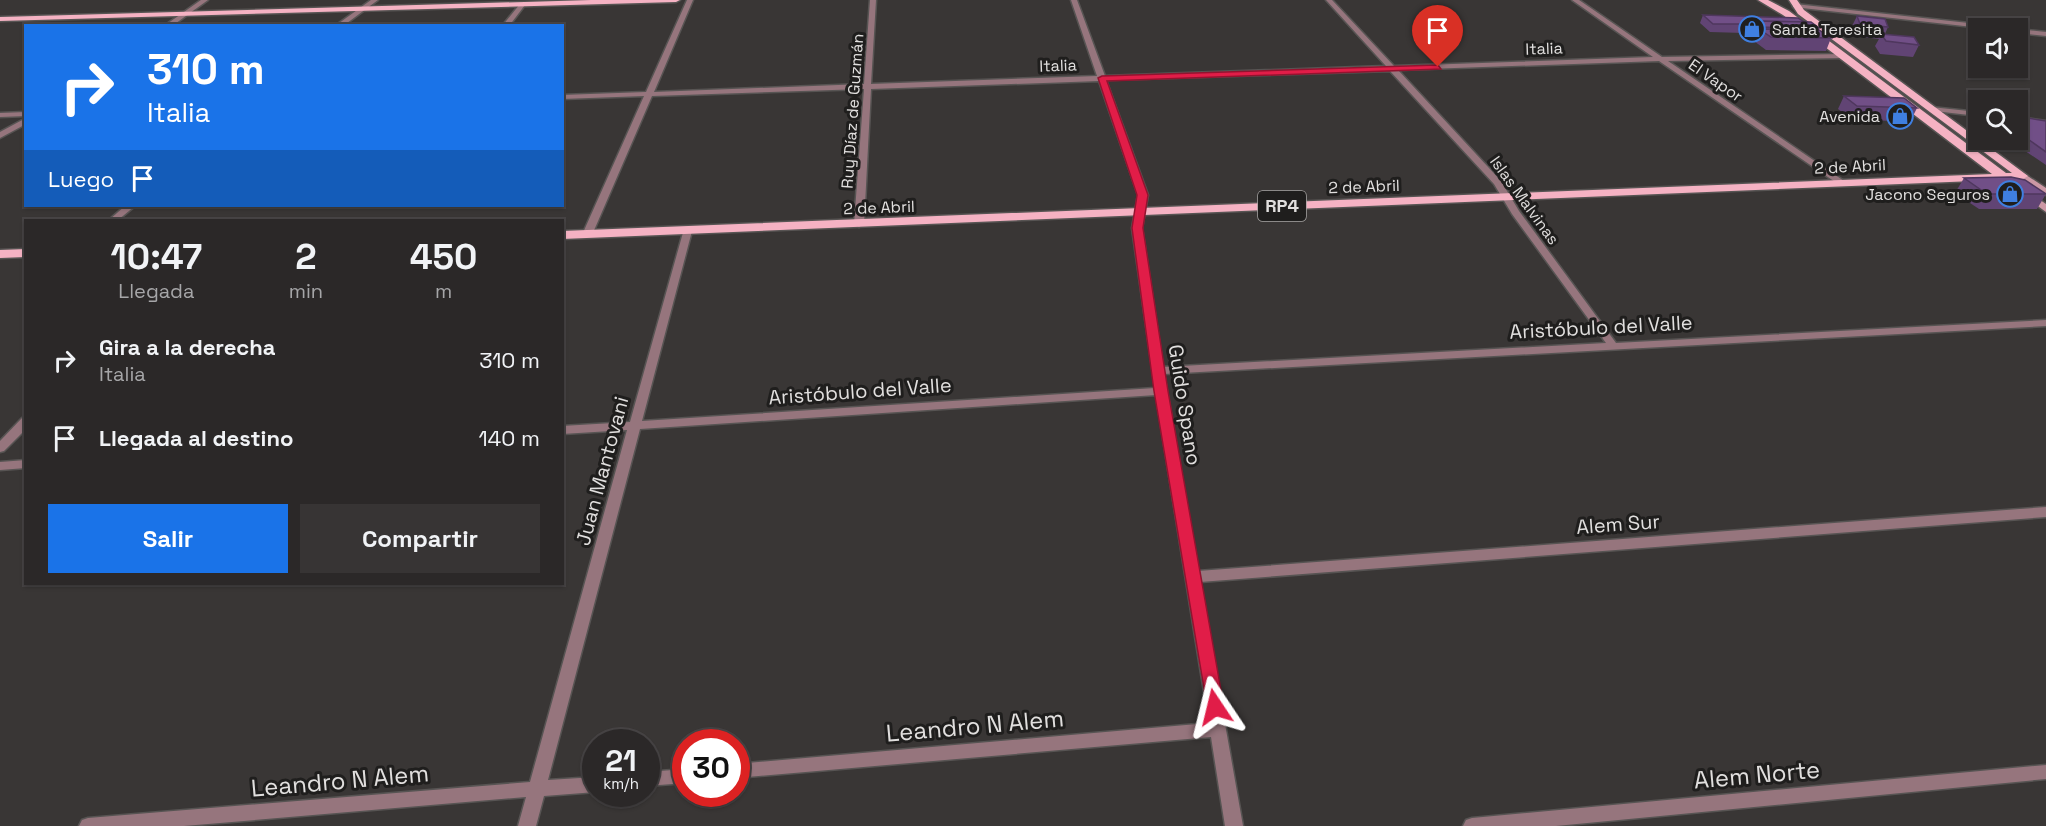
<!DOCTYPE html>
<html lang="es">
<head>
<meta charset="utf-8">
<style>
	:root { --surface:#2b2828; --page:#373434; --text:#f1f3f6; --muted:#a6a6a8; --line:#474445; --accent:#1a73e8 }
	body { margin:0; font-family:"Space Grotesk",sans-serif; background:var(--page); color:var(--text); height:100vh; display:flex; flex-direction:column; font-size:22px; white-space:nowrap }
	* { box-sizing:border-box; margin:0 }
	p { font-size:20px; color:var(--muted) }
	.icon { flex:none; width:33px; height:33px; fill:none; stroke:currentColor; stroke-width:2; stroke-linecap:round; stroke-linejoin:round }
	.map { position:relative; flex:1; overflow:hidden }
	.panel { position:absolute; left:24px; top:219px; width:540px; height:366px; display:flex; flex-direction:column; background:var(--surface); border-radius:0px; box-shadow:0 2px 4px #0004,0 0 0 2px var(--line) }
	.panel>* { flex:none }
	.guide { position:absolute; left:24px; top:24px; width:540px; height:183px; border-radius:0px; box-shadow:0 2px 4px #0004,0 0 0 2px var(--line); background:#1a73e8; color:#fff; overflow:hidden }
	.buttons { position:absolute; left:1968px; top:18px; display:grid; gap:12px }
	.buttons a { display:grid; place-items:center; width:60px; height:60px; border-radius:0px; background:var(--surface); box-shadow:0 2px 4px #0004,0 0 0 2px var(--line); font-size:30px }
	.speed { position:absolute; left:582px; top:729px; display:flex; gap:12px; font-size:30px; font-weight:700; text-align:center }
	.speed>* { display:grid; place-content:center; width:78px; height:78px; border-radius:50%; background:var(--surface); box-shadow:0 2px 4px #0004,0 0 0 2px var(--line); line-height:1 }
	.speed small { font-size:15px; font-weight:400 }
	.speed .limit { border:9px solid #d22; background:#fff; color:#111 }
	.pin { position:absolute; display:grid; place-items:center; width:51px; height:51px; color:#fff; margin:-62px -26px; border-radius:50% 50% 50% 0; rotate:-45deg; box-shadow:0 0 6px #0007 }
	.pin .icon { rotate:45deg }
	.me { position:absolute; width:66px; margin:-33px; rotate:350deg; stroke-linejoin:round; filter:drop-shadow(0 0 4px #0008) }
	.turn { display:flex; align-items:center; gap:21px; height:126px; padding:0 24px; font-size:27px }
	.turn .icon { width:78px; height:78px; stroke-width:2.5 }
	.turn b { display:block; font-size:42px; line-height:51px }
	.then { display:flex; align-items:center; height:57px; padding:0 24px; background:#0003; gap:12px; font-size:22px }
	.eta { display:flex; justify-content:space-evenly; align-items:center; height:102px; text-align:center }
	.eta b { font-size:36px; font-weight:600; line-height:42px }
	.primary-button { display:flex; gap:12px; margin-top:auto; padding:12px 24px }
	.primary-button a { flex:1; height:69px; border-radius:0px; background:var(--accent); color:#fff; font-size:24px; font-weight:600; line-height:69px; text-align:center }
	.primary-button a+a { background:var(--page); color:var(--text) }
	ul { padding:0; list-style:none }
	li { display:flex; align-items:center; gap:18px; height:78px; padding:0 24px }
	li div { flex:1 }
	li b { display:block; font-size:22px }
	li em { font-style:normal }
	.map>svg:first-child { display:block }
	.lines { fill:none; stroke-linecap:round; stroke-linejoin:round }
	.minor-casing { stroke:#575453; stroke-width:3 }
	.secondary-casing { stroke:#575453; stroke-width:3 }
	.primary-casing { stroke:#575453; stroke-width:3 }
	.minor { fill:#96757d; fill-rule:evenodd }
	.secondary { fill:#cc98a5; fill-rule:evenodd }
	.primary { fill:#f5b2c3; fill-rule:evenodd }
	.wall { fill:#614474 }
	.building { fill:#714f87; stroke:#4f375e; stroke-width:1.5 }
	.route { fill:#e11d48; stroke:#92132f; stroke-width:1.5 }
	.labels { text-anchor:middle; stroke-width:6; stroke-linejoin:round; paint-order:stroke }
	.far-poi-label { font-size:16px; fill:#e1dfde; stroke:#1f1e1d; text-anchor:end }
	.far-street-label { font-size:16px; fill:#e1dfde; stroke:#1f1e1d }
	.shield { fill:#1f1e1d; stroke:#a7a5a4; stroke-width:1.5 }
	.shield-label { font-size:18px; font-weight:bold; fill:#e1dfde }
	.street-label { font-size:20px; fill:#e1dfde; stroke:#1f1e1d }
	.near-street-label { font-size:24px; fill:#e1dfde; stroke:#1f1e1d }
</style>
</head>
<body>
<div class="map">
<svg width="2046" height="826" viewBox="0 0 2046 826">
	<rect width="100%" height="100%" fill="#393635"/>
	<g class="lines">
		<g class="minor-casing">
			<g id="minor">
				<path d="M201,0H208L172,26H164Z"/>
				<path d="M371,0H378L343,26H335Z"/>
				<path d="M687,0H693L654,92L864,84L870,0H876L871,84L1097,76L1071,0H1077L1105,76L1386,66L1326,0H1332L1394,66L1653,57L1572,0H1579L1662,57L1846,54L1847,56L1843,58L1668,61L1844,181L1845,183L1841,186L1659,61L1398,70L1501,181L1519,211L1616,343L2046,320V326L1164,374L1198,571L2046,507V517L1200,582L1243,826H1225L1211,737L736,778V764L1209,723L1156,395L640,429L548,780L596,777V792L544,796L536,826H518L526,797L184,826H79L82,820L88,818L530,782L627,430L562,434V426L630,422L684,229H690L692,231L642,421L1155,388L1132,228L1138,195L1099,81L871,89L864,224L859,227L854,224L864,89L652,96L592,235L590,237H584L582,235L644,96L562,99V95L646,92ZM1390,71L1494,184L1512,214L1606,343L1163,367L1142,228L1148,195L1106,80Z"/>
				<path d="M520,4L525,5L509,26H502Z"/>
				<path d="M1795,4L1996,26L1999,28H1982L1793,7V5Z"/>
				<path d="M2018,29L2046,32V36L2018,33Z"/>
				<path d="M1931,107L1978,112V116L1934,111H1931Z"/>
				<path d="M26,112V116L0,117V113Z"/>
				<path d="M2018,117L2046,121V125L2018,121Z"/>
				<path d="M26,118V124L0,138V132Z"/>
				<path d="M125,206H135L118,220H109Z"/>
				<path d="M26,417V429L4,451L0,452V441L22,418Z"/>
				<path d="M26,460V468L0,470V462Z"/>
				<path d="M2046,765V779L1556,826H1463L1466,820L1472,818Z"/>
				<path d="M686,769V783L646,786V772Z"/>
			</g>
		</g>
		<g class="secondary-casing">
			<g id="secondary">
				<path d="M2023,173L2046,188V195L2020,178L2019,176Z"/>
				<path d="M2027,191L2046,204V212L2024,196L2022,194Z"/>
			</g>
		</g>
		<g class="primary-casing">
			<g id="primary">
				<path d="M591,0H680L676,2L0,21V17Z"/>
				<path d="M1758,0H1768L1789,11L2006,173H2012L1798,14L1789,0H1797L1804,10L2028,176L2023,179L562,239V231L1992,174L1783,15Z"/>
				<path d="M26,249V257L0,258V250Z"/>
			</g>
		</g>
		<use href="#minor" class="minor"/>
		<use href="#secondary" class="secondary"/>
		<use href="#primary" class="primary"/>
	</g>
	<g class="wall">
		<path d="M1703,15L1804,22L1819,28L1818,30L1831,38L1826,51L1766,50L1754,41L1755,39H1752L1744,33L1710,32L1700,23Z"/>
		<path d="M1857,16L1888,27L1885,34L1919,45L1913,57L1880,54L1875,46L1879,39L1854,36L1851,28Z"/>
		<path d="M1844,96L1917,108L1910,122L1851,119L1838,109Z"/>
		<path d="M2022,117L2046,121V165L2009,140H2018V120H2020Z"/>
		<path d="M1964,178L2046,194L2037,209H1979L1955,193Z"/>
	</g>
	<g class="building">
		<path d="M1703,15L1798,18L1804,22L1749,21L1748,24H1713Z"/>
		<path d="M1857,16L1885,19L1888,27L1860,24Z"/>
		<path d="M1749,21L1811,22L1819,28L1756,27Z"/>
		<path d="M1759,29L1819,30L1831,38L1771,37Z"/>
		<path d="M1881,34L1914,37L1919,45L1886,41Z"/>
		<path d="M1844,96L1904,98L1917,108L1857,106Z"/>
		<path d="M2022,117L2046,121V152L2018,132V120H2022Z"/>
		<path d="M2011,177L2025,180L2046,194H1987L1964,178Z"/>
	</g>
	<path class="route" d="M1438,65L1441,69L1107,81L1148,195L1143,228L1168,391L1224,707L1221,712L1215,714L1208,712L1154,391L1132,228L1137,195L1098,78L1102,76Z"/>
	<defs>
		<g id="shop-ring" transform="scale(1.35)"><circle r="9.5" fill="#1f1e1d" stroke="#3f7fe0" stroke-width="1.5"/><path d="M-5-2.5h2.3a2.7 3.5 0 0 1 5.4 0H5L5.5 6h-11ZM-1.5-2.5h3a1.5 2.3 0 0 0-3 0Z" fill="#3f7fe0"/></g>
	</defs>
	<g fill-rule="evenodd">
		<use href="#shop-ring" x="1752" y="29"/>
		<use href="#shop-ring" x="1900" y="116"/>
		<use href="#shop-ring" x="2010" y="194"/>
	</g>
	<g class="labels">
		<g class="far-poi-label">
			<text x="1772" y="35" text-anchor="start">Santa Teresita</text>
			<text x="1880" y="122">Avenida</text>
			<text x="1990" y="200">Jacono Seguros</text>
		</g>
		<g class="far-street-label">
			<text transform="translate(1544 48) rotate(-2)" y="6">Italia</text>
			<text transform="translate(1058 65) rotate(-2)" y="6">Italia</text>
			<text transform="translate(1716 80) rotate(35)" y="6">El Vapor</text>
			<text transform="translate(852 111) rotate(-86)" y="6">Ruy Díaz de Guzmán</text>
			<text transform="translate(1850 166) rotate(-3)" y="6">2 de Abril</text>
			<text transform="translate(1364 186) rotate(-2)" y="6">2 de Abril</text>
			<text transform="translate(1525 200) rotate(54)" y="6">Islas Malvinas</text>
			<text transform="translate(879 207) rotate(-2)" y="6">2 de Abril</text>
		</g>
		<rect class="shield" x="1258" y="191" width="48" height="30" rx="4.5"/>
		<g class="shield-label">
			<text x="1282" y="212">RP4</text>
		</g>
		<g class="street-label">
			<text transform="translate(1601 327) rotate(-3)" y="7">Aristóbulo del Valle</text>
			<text transform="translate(860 391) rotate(-4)" y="7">Aristóbulo del Valle</text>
			<text transform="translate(1185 405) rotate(81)" y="7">Guido Spano</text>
			<text transform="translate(602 471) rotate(-75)" y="7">Juan Mantovani</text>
			<text transform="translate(1618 524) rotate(-4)" y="7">Alem Sur</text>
		</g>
		<g class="near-street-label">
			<text transform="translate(975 726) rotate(-5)" y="8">Leandro N Alem</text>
			<text transform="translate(1757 775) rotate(-5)" y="8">Alem Norte</text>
			<text transform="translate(340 781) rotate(-5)" y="8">Leandro N Alem</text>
		</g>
	</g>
</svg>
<div class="buttons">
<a><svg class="icon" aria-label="sound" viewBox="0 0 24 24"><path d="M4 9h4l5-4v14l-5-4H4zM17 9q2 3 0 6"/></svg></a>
<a><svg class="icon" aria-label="search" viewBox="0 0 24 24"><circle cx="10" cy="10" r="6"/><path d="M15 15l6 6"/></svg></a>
</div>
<div class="speed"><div>21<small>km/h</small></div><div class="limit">30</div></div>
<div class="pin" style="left:1438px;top:67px;background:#d93025"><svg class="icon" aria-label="arrive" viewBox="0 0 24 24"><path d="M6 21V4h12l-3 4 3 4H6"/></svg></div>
<svg class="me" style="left:1215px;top:707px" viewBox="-20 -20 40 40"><path d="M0-17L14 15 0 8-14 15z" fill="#e11d48" stroke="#fff" stroke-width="4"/></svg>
<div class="guide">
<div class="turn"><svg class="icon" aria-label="right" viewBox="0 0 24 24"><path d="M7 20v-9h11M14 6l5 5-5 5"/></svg><div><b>310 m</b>Italia</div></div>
<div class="then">Luego<svg class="icon" aria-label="arrive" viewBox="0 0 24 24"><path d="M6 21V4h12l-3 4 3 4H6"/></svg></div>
</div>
<section class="panel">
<div class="eta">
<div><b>10:47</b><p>Llegada</p></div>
<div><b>2</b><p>min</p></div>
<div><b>450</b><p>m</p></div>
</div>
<ul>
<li><svg class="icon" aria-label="right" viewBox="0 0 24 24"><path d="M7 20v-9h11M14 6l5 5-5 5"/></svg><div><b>Gira a la derecha</b><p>Italia</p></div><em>310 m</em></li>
<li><svg class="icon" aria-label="arrive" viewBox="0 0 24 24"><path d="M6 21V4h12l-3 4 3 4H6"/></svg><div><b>Llegada al destino</b></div><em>140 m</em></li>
</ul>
<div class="primary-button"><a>Salir</a><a>Compartir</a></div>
</section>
</div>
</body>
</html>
